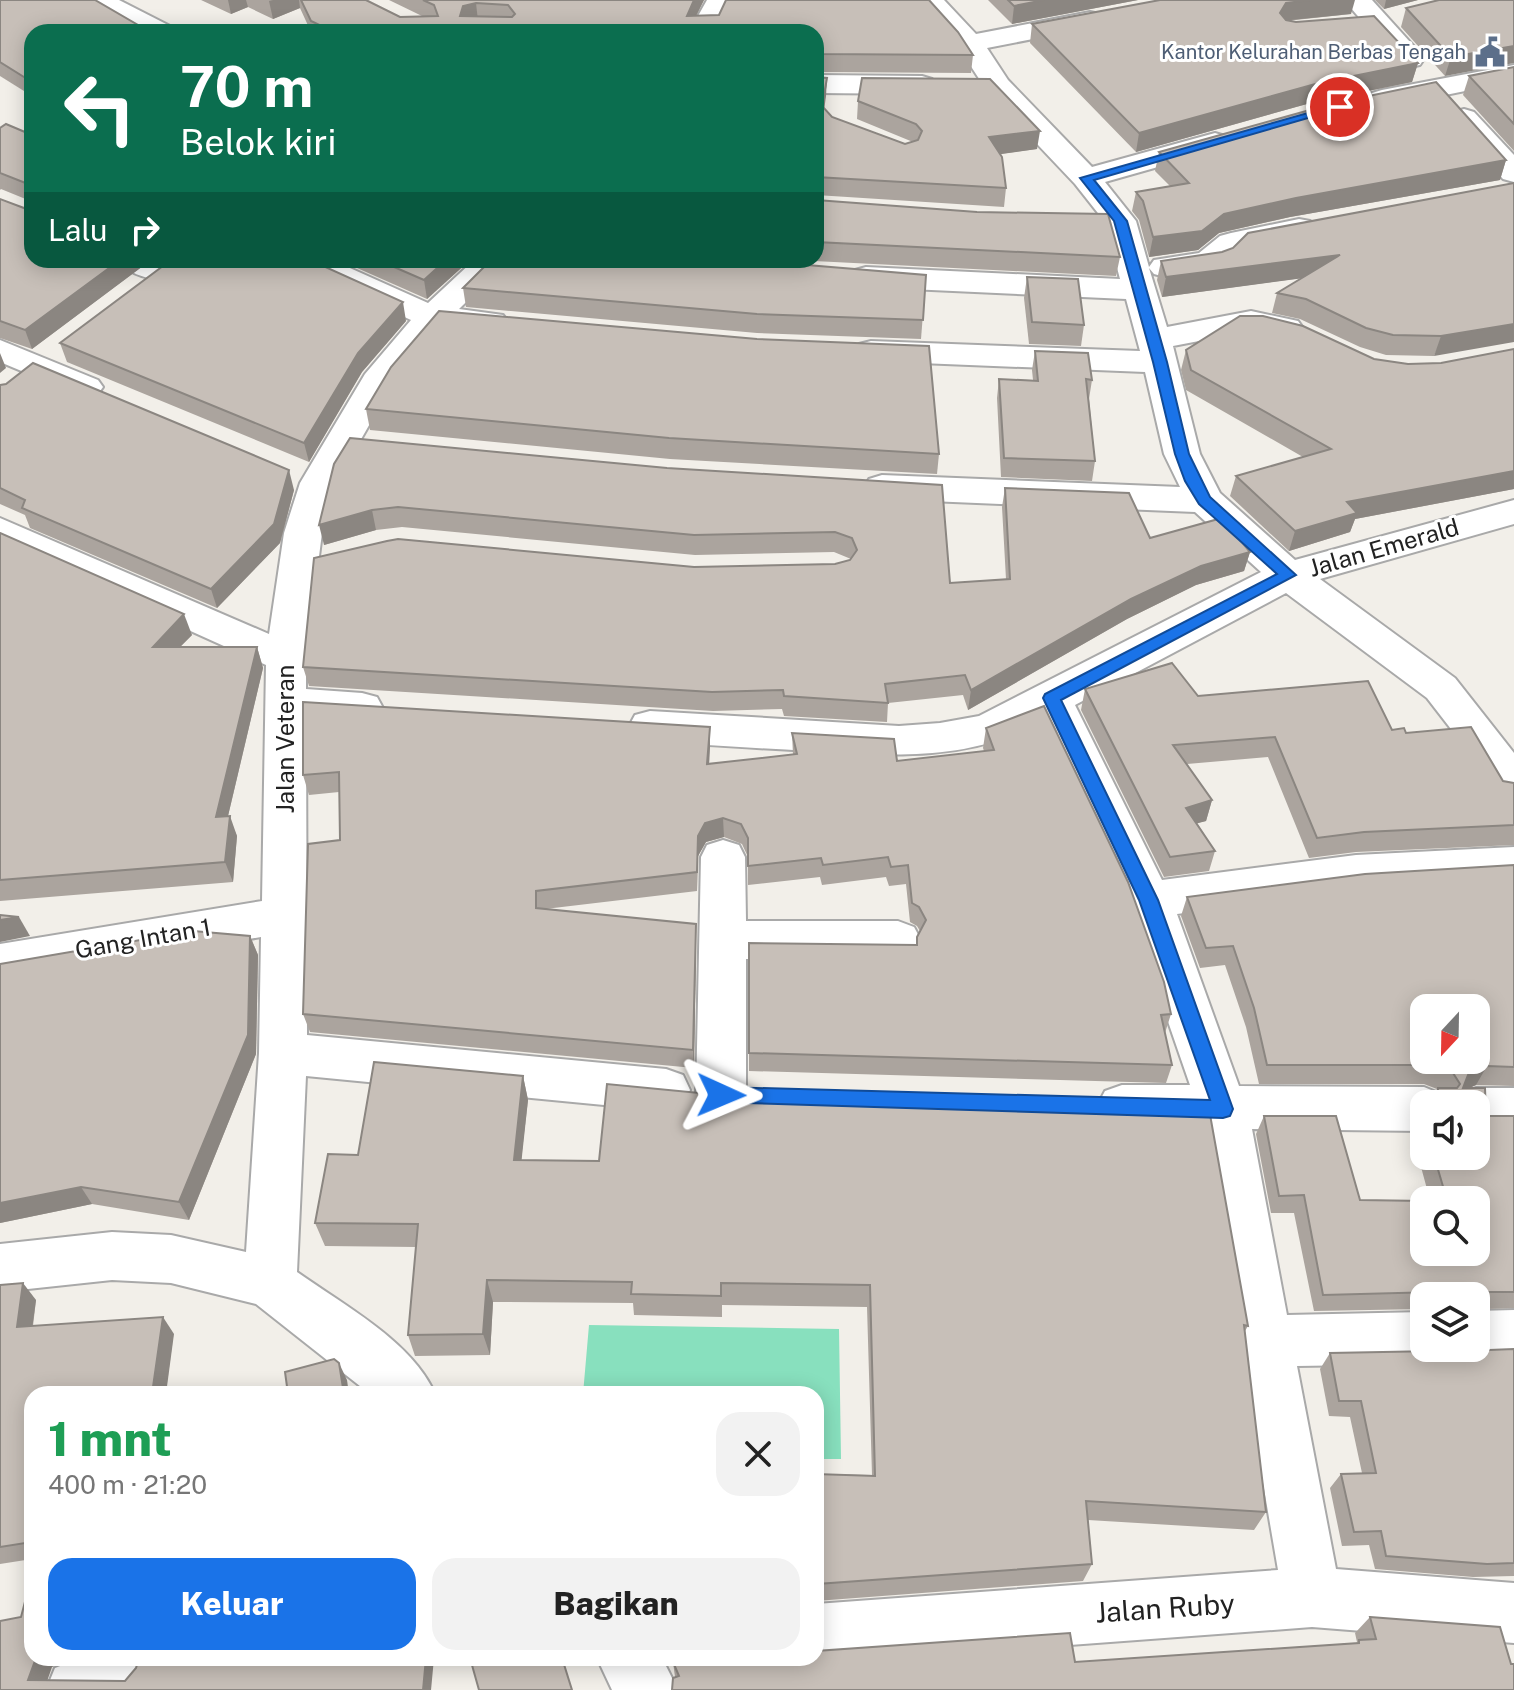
<!DOCTYPE html>
<html lang="id">
<head>
<meta charset="utf-8">
<style>
	:root { --surface:#fff; --page:#f2f2f2; --text:#222; --muted:#767676; --accent:#1a73e8 }
	body { margin:0; font-family:"Public Sans",sans-serif; background:var(--page); color:var(--text); height:100vh; display:flex; flex-direction:column; font-size:30px; white-space:nowrap }
	* { box-sizing:border-box; margin:0 }
	p { font-size:26px; color:var(--muted) }
	.icon { flex:none; width:44px; height:44px; fill:none; stroke:currentColor; stroke-width:2; stroke-linecap:round; stroke-linejoin:round }
	.map { position:relative; flex:1; overflow:hidden }
	.sheet { position:absolute; left:24px; top:1386px; width:800px; height:280px; display:flex; flex-direction:column; background:var(--surface); border-radius:24px; box-shadow:0 4px 20px #0003 }
	.sheet>* { flex:none }
	.banner { position:absolute; left:24px; top:24px; width:800px; height:244px; border-radius:24px; box-shadow:0 4px 20px #0003; background:#0b6e4f; color:#fff; overflow:hidden }
	.needle { width:52px; rotate:202deg }
	.fabs { position:absolute; left:1410px; top:994px; display:grid; gap:16px }
	.fabs a { display:grid; place-items:center; width:80px; height:80px; border-radius:16px; background:var(--surface); box-shadow:0 4px 20px #0003; font-size:40px }
	.pin { position:absolute; display:grid; place-items:center; width:68px; height:68px; color:#fff; margin:-34px; border:4px solid #fff; border-radius:50%; box-shadow:0 2px 8px #0007 }
	.me { position:absolute; width:88px; margin:-44px; rotate:91deg; stroke-linejoin:round; filter:drop-shadow(0 0 6px #0008) }
	.turn { display:flex; align-items:center; gap:28px; height:168px; padding:0 24px; font-size:36px }
	.turn .icon { width:104px; height:104px; stroke-width:2.5 }
	.turn b { display:block; font-size:56px; line-height:68px }
	.then { display:flex; align-items:center; height:76px; padding:0 24px; background:#0003; gap:16px; font-size:30px }
	.round { display:grid; place-items:center; flex:none; width:84px; height:84px; border-radius:24px; background:var(--page) }
	.head { display:flex; align-items:center; justify-content:space-between; height:136px; padding:0 24px }
	h1 { font-size:48px; font-weight:800; line-height:60px; color:#1e9e55 }
	.action { display:flex; gap:16px; margin-top:auto; padding:16px 24px }
	.action a { flex:1; height:92px; border-radius:24px; background:var(--accent); color:#fff; font-size:32px; font-weight:800; line-height:92px; text-align:center }
	.action a+a { background:var(--page); color:var(--text) }
	.map>svg:first-child { display:block }
	.pitch { fill:#88e0be }
	.lines { fill:none; stroke-linecap:round; stroke-linejoin:round }
	.minor-casing { stroke:#a9a9a9; stroke-width:4 }
	.minor { fill:#fff; fill-rule:evenodd }
	.wall { fill:#aba49e }
	.shaded-wall { fill:#8b8681 }
	.building { fill:#c7bfb8; stroke:#8b8681; stroke-width:2; fill-rule:evenodd }
	.route { fill:#1a73e8; stroke:#114b97; stroke-width:2 }
	.labels { text-anchor:middle; stroke-width:6; stroke-linejoin:round; paint-order:stroke }
	.far-service-label { font-size:20px; fill:#4e5e75; stroke:#fff; text-anchor:end }
	.street-label { font-size:24px; fill:#222; stroke:#fff }
	.near-street-label { font-size:28px; fill:#222; stroke:#fff }
</style>
</head>
<body>
<div class="map">
<svg width="1514" height="1690" viewBox="0 0 1514 1690">
	<rect width="100%" height="100%" fill="#f2efe9"/>
	<path class="pitch" d="M589,1325L839,1329L841,1459H816V1394H583Z"/>
	<g class="lines">
		<g class="minor-casing">
			<g id="minor">
				<path d="M85,0H119L170,26L174,32H139L89,6Z"/>
				<path d="M707,0H733L717,32H689Z"/>
				<path d="M916,0H944L976,34L1090,12L1100,14L1104,20L1100,26L987,48L1008,80L1092,167L1215,133L1225,136L1230,142L1225,148L1105,182L1136,221L1149,267L1154,260L1199,253L1220,236L1231,233L1299,219L1310,221L1315,228L1310,235L1242,250L1226,265L1216,269L1165,277L1154,274L1149,268L1167,327L1251,311L1298,321L1303,328L1298,335L1286,338L1251,331L1173,346L1200,454L1220,493L1295,560L1514,500V524L1320,579L1455,678L1514,753V803L1499,798L1468,751L1427,698L1286,593L1075,705L1162,880L1356,855L1514,847V881L1356,891L1177,914L1239,1086L1424,1087L1441,1094L1446,1104H1424V1131L1252,1129L1287,1315L1424,1312V1348H1447L1443,1356L1424,1364L1297,1366L1336,1569L1514,1583V1643L1312,1627L816,1664L801,1658H816V1604L1278,1570L1202,1128L1122,1127L1105,1121L1097,1106L1105,1091L1122,1085H1190L1126,900L1042,722C967,762 891,756 809,751C756,748 703,745 650,741L635,737L629,726L635,715L650,711L899,726L940,723L979,716L1261,572L1195,512L882,499L869,495L864,487L869,479L882,475L1180,487L1164,454L1145,372L871,361L859,358L854,351L859,344L871,341L1140,351L1126,299L866,287L855,284L850,277L855,270L866,267L1120,279L1105,222L1075,184L987,91L959,48Z"/>
				<path d="M1344,0H1372L1420,53L1424,59L1420,65L1410,67L1400,65Z"/>
				<path d="M1514,65V81L1382,108L1372,105L1368,99L1372,93L1382,90Z"/>
				<path d="M816,75L922,76L932,79L936,85L932,91L922,94L816,93Z"/>
				<path d="M1464,109L1474,112L1514,155V182L1503,179L1449,118L1454,112Z"/>
				<path d="M118,260C137,260 164,254 176,271L171,278C154,282 128,275 118,260Z"/>
				<path d="M290,260H332L428,303L474,260H509L459,309L503,315L508,322L503,329L491,332L441,328L392,385L336,483L322,533L306,658V689L362,693L377,697L383,708L377,719L362,723L306,719L307,1035L666,1069L683,1075L690,1090L683,1105L666,1111L306,1076L297,1272C342,1304 413,1342 435,1394H370L256,1304L171,1283L112,1280L0,1292V1244L112,1232L171,1235L246,1252L259,1053L261,937L0,982V944L262,901L266,665L0,545V518L269,634L284,533L300,483L365,374L411,320L295,267Z"/>
				<path d="M0,340L98,380L103,387L98,394L86,398L0,362Z"/>
				<path d="M723,840L739,845L745,857L746,921H898L914,927L921,940L914,953L898,959H746V1095L738,1110L721,1116L704,1110L696,1095L701,857L707,845Z"/>
				<path d="M1476,1088H1514V1132H1476V1104H1454L1459,1095Z"/>
				<path d="M1514,1310V1362L1476,1363L1457,1355L1454,1348H1476V1311Z"/>
				<path d="M81,1658H155L146,1679L138,1690H46L55,1668Z"/>
				<path d="M597,1658H662L678,1690H612Z"/>
			</g>
		</g>
		<use href="#minor" class="minor"/>
	</g>
	<g class="wall">
		<path d="M0,0L32,32V96L0,76Z"/>
		<path d="M201,0H366L400,17L422,16L389,0H704L696,16L719,15L726,0H929L958,32L973,55L971,73L816,72V32H311L300,8L273,19L248,7L231,14Z"/>
		<path d="M988,0H1138L1012,24Z"/>
		<path d="M1375,0H1418L1384,9Z"/>
		<path d="M1514,0L1445,76L1401,27L1406,8Z"/>
		<path d="M1351,14L1286,21L1418,63L1412,82L1314,102L1136,152L1030,43L1032,24Z"/>
		<path d="M1514,67V151L1463,95L1469,76Z"/>
		<path d="M816,77L827,78L824,109L832,117L905,144L913,142L857,119L858,101L1037,149L1000,154L1006,188L1004,207L816,195Z"/>
		<path d="M0,128L32,135V260H151L32,349L0,338V199L24,208L28,205V200L1,189L0,190Z"/>
		<path d="M1159,152L1506,160L1500,180L1290,217L1219,233L1198,250L1149,257L1139,220L1132,211L1136,192L1170,186L1155,171Z"/>
		<path d="M1514,183L1434,356L1386,355L1360,347L1300,319L1272,313L1277,293L1302,278L1162,297L1157,280L1161,261L1222,252Z"/>
		<path d="M816,200L1120,257L1116,276L794,260H816Z"/>
		<path d="M339,260H470L427,299Z"/>
		<path d="M926,275L921,339L757,333L466,307L463,288Z"/>
		<path d="M1027,277L1084,325L1081,346L1029,344L1024,298Z"/>
		<path d="M406,321L362,372L309,462L67,362L60,343Z"/>
		<path d="M1514,349V489L1355,519L1350,532L1289,551L1230,496L1236,476L1303,457L1186,390L1181,370L1186,350L1374,359L1408,364L1441,363Z"/>
		<path d="M1035,351L1092,380L1089,399L1095,461L1092,481L1001,477L997,398L999,379L1033,380L1032,370Z"/>
		<path d="M0,385L294,490L280,543L217,608L30,528L25,515L0,504Z"/>
		<path d="M366,409L939,454L937,474L670,459L370,430Z"/>
		<path d="M334,464L667,468L942,485L950,583L1006,579L1002,507L1005,488L1150,538L1250,552L1244,571L1196,585L1127,619L968,710L963,695L888,703L887,722L784,716L782,709L713,711L309,686L303,667L694,567L835,564L850,560L851,559L834,552L695,555L402,527L376,530L324,545Z"/>
		<path d="M0,533L192,635L180,647H257L263,668L228,816L237,836L233,882L0,901Z"/>
		<path d="M1085,689L1198,696L1392,730L1406,733L1503,781L1514,783V845L1356,852L1309,858L1268,757L1187,764L1212,800L1206,821L1197,823L1215,851L1209,871L1164,877L1081,710Z"/>
		<path d="M710,727L709,764L793,755L792,733L897,761L984,751L983,748L986,728L1171,1014L1165,1033L1172,1065L1166,1083L749,1071V943L916,945L917,937L920,931L917,926L910,922L906,884L889,886L886,877L822,885L820,877L748,885V857L742,844L724,837L706,842L698,856L697,891L545,909L696,924V942L694,1068L310,1032L303,1014L340,840L339,792L309,795L303,775Z"/>
		<path d="M1514,865V1086L1476,1085L1469,1088L1486,1116H1514V1308L1486,1309V1329L1476,1341V1296H1424V1309L1314,1311L1294,1213H1271L1256,1134L1264,1116L1360,1200L1424,1252L1476,1200H1430L1412,1134L1424,1116V1156H1476V1104H1429L1437,1089L1424,1084H1259L1246,1027L1225,965L1200,968L1181,916L1187,897Z"/>
		<path d="M250,936L258,955L256,1054L189,1220L92,1204L0,1223V964Z"/>
		<path d="M523,1076L528,1100L521,1160L1248,1326L1245,1331L1266,1512L1254,1530L1088,1520L1092,1564L1083,1581L816,1601V1474L872,1475L867,1307L722,1305V1317L634,1315L633,1303L493,1302L490,1355L415,1356L408,1335L416,1247L325,1246L315,1223L358,1155Z"/>
		<path d="M0,1285L36,1300L33,1326L174,1334L32,1394V1559L0,1564Z"/>
		<path d="M1514,1349V1576L1473,1577L1375,1569L1369,1545L1342,1546L1330,1488L1341,1474L1362,1473L1350,1417L1329,1416L1320,1369L1330,1353Z"/>
		<path d="M1370,1617L1511,1664L675,1677L673,1662L818,1652L1075,1662L1356,1643L1357,1642L1355,1633Z"/>
	</g>
	<g class="shaded-wall">
		<path d="M228,0H246L248,7L231,14Z"/>
		<path d="M273,0H299L300,8L273,19L269,1Z"/>
		<path d="M694,0H704L688,32L687,16Z"/>
		<path d="M1044,0H1138L1012,24L1014,6Z"/>
		<path d="M1311,0H1355L1351,14L1281,21L1280,13L1286,3Z"/>
		<path d="M1386,0H1418L1384,9Z"/>
		<path d="M476,3L478,21L460,16L463,6Z"/>
		<path d="M1514,46V63L1445,76L1451,57Z"/>
		<path d="M1418,63L1412,82L1314,102L1136,152L1139,133L1319,83Z"/>
		<path d="M827,78L826,96L822,125V106Z"/>
		<path d="M1040,131L1037,149L987,156L989,137Z"/>
		<path d="M1506,160L1500,180L1290,217L1219,233L1198,250L1149,257L1153,237L1224,214L1296,198Z"/>
		<path d="M1340,255L1334,274L1162,297L1166,277Z"/>
		<path d="M120,260H151L32,349L25,330Z"/>
		<path d="M446,260H470L427,299L424,280Z"/>
		<path d="M403,302L406,321L362,372L309,462L304,443L358,353Z"/>
		<path d="M1514,324V342L1434,356L1441,336Z"/>
		<path d="M0,353L6,368L0,373Z"/>
		<path d="M289,470L294,490L280,543L217,608L211,589Z"/>
		<path d="M1514,471V489L1355,519L1350,532L1289,551L1295,531L1347,502Z"/>
		<path d="M372,510L376,530L324,545L319,525Z"/>
		<path d="M1250,552L1244,571L1196,585L1127,619L968,710L971,690L1131,599L1201,566Z"/>
		<path d="M184,614L192,635L160,667L153,647Z"/>
		<path d="M257,647L263,668L223,837L216,817Z"/>
		<path d="M710,727V747L708,784L707,764Z"/>
		<path d="M1212,800L1206,821L1180,828L1186,808Z"/>
		<path d="M230,816L237,836L233,882L225,862Z"/>
		<path d="M723,818L724,837L706,842L698,856L697,891L698,836L705,823Z"/>
		<path d="M19,917L30,936L0,942V920Z"/>
		<path d="M696,924V942L694,1068L693,1050Z"/>
		<path d="M250,936L258,955L256,1054L189,1220L179,1202Z"/>
		<path d="M1487,1066L1476,1085L1456,1094L1468,1075Z"/>
		<path d="M523,1076L528,1100L519,1184L514,1160Z"/>
		<path d="M81,1187L92,1204L0,1223V1203Z"/>
		<path d="M487,1280L493,1302L490,1355L483,1334Z"/>
		<path d="M23,1283L36,1300L30,1344L17,1327Z"/>
		<path d="M163,1317L174,1334L166,1394H152Z"/>
		<path d="M339,1363L347,1380L349,1394H344Z"/>
		<path d="M36,1658H73L52,1667L44,1690L28,1680Z"/>
		<path d="M426,1658H434L431,1690H423Z"/>
	</g>
	<g class="building">
		<path d="M0,0H95L150,32H32V82L0,62Z"/>
		<path d="M301,0H366L400,17L438,16L434,5L423,0H694L687,16L719,15L726,0H929L958,32L973,55L816,54V32H334L311,21ZM476,3L508,5L515,14L512,17L460,16L463,6Z"/>
		<path d="M1008,0H1044L1014,6Z"/>
		<path d="M1160,0H1311L1286,3L1280,13L1286,20L1296,22L1374,16L1418,63L1319,83L1139,133L1032,24Z"/>
		<path d="M1439,0H1514V46L1451,57L1406,8Z"/>
		<path d="M1514,67V124L1469,76Z"/>
		<path d="M816,77L827,78L822,106L832,117L905,144L918,140L922,131L916,124L858,101L862,78L990,79L1040,131L989,137L1002,157L1006,188L816,177Z"/>
		<path d="M1436,82L1506,160L1296,198L1224,214L1202,231L1153,237L1143,201L1136,192L1189,183L1159,152L1335,103Z"/>
		<path d="M6,124L32,135V260H120L25,330L0,321V199L24,208L28,205V184L0,173V128Z"/>
		<path d="M1514,183V324L1441,336L1393,335L1366,328L1306,299L1277,293L1340,255L1166,277L1161,261L1222,252L1233,248L1248,233Z"/>
		<path d="M816,200L977,212L1108,214L1120,257L816,242Z"/>
		<path d="M171,260H310L403,302L358,353L304,443L60,343Z"/>
		<path d="M378,260H446L424,280Z"/>
		<path d="M491,260H748L926,275L923,320L757,314L463,288Z"/>
		<path d="M1027,277L1078,279L1084,325L1032,322Z"/>
		<path d="M439,311L757,339L929,346L939,454L669,438L366,409L391,367Z"/>
		<path d="M1240,316H1263L1303,326L1374,359L1408,364L1441,363L1514,349V471L1347,502L1357,513L1295,531L1236,476L1331,449L1191,370L1186,350Z"/>
		<path d="M1035,351L1088,353L1092,380L1086,379L1095,461L1004,458L999,379L1038,381Z"/>
		<path d="M33,363L289,470L274,524L211,589L22,508L25,500L0,488V385L6,384Z"/>
		<path d="M350,438L667,468L942,485L950,583L1010,579L1005,488L1129,493L1150,538L1222,518L1250,552L1201,566L1131,599L971,690L965,675L885,684L888,703L784,696L783,690L712,692L303,667L314,558L387,541L398,539L694,567L835,564L850,560L857,550L852,538L835,532L694,535L398,507L372,510L319,525L334,464Z"/>
		<path d="M0,533L184,614L153,647H257L216,817L230,816L225,862L0,880Z"/>
		<path d="M1172,663L1198,696L1368,681L1392,730L1404,728L1406,733L1471,727L1503,781L1514,783V825L1364,832L1317,838L1275,737L1173,745L1212,800L1186,808L1215,851L1170,857L1085,689Z"/>
		<path d="M303,702L710,727L707,764L797,754L792,733L894,739L897,761L994,750L986,728L1044,706L1128,882L1164,982L1171,1014L1161,1015L1172,1065L749,1053V943L917,945V937L926,920L919,907L912,903L908,865L891,867L888,857L823,865L821,858L748,866V838L741,824L723,818L705,823L698,836L697,872L536,891V908L696,924L693,1050L303,1014L308,844L340,840L339,772L303,775Z"/>
		<path d="M1514,865V1067L1487,1066L1468,1075L1463,1088H1485L1486,1116H1514V1292H1486V1329H1476V1296H1439L1436,1292L1323,1295L1304,1195L1279,1196L1264,1116H1336L1360,1200L1424,1201V1252H1476V1200H1447L1434,1156H1476V1104H1437L1438,1088H1457L1460,1084L1453,1073L1435,1065H1267L1254,1008L1233,946L1206,948L1187,897L1365,874ZM1424,1008H1476V1060H1424Z"/>
		<path d="M0,915L19,917L0,920Z"/>
		<path d="M193,931L250,936L248,1035L179,1202L81,1187L0,1203V964Z"/>
		<path d="M374,1062L523,1076L514,1160L599,1161L607,1084L720,1095L1209,1109L1248,1326L1244,1325L1266,1512L1086,1501L1092,1564L817,1584L816,1586V1474L875,1476L870,1285L721,1283V1296L631,1294L632,1282L487,1280L483,1334L408,1335L418,1224L315,1223L328,1154L358,1155Z"/>
		<path d="M23,1283L17,1327L163,1317L152,1394H32V1542L0,1547V1285Z"/>
		<path d="M1476,1344L1489,1350L1514,1349V1563L1487,1564L1386,1556L1381,1531L1354,1532L1341,1474L1376,1473L1361,1401H1339L1330,1353L1436,1351L1443,1348H1476Z"/>
		<path d="M334,1359L339,1363L344,1394H288L285,1372Z"/>
		<path d="M32,1575V1658H36L28,1680L125,1681L136,1668L139,1658H426L423,1690H0V1621L21,1617Z"/>
		<path d="M1370,1617L1500,1627L1511,1664H1514V1690H672L673,1678L679,1676L673,1662V1658H816V1651L1070,1633L1075,1662L1359,1643V1640L1376,1639Z"/>
		<path d="M470,1658H562L572,1690H479Z"/>
	</g>
	<path class="route" d="M1336,105L1346,107L1094,180L1127,221L1167,362L1189,454L1210,497L1296,575L1061,700L1158,900L1233,1109L1230,1116L1223,1118L714,1102L711,1095L714,1089L721,1087L1210,1100L1139,900L1043,698L1045,694L1277,574L1199,504L1185,481L1175,454L1153,362L1114,221L1080,178Z"/>
	<defs>
		<g id="civic-bare" transform="scale(2.4)"><path d="M-.6-6.5H3V-4.5H.6V-3L4-1V1h2V6H-6V1h2V-1L-.6-3ZM-1.2 2.5V6h2.4V2.5Z" fill="#5c6f8a" stroke="#fff" stroke-width="2.5" paint-order="stroke"/></g>
	</defs>
	<g fill-rule="evenodd">
		<use href="#civic-bare" x="1490" y="52"/>
	</g>
	<g class="labels">
		<g class="far-service-label">
			<text x="1466" y="59">Kantor Kelurahan Berbas Tengah</text>
		</g>
		<g class="street-label">
			<text transform="translate(1384 548) rotate(-16)" y="8">Jalan Emerald</text>
			<text transform="translate(286 739) rotate(-90)" y="8">Jalan Veteran</text>
			<text transform="translate(143 939) rotate(-10)" y="8">Gang Intan 1</text>
		</g>
		<g class="near-street-label">
			<text transform="translate(1165 1608) rotate(-4)" y="10">Jalan Ruby</text>
		</g>
	</g>
</svg>
<div class="fabs">
<a><svg class="needle" viewBox="-14 -14 28 28"><path d="M0-13l5 13h-10z" fill="#e53935"/><path d="M0 13l5-13h-10z" fill="#767676"/></svg></a>
<a><svg class="icon" aria-label="sound" viewBox="0 0 24 24"><path d="M4 9h4l5-4v14l-5-4H4zM17 9q2 3 0 6"/></svg></a>
<a><svg class="icon" aria-label="search" viewBox="0 0 24 24"><circle cx="10" cy="10" r="6"/><path d="M15 15l6 6"/></svg></a>
<a><svg class="icon" aria-label="layers" viewBox="0 0 24 24"><path d="M12 4l9 5-9 5-9-5zM3 14l9 5 9-5"/></svg></a>
</div>
<div class="pin" style="left:1340px;top:107px;background:#d93025"><svg class="icon" aria-label="arrive" viewBox="0 0 24 24"><path d="M6 21V4h12l-3 4 3 4H6"/></svg></div>
<svg class="me" style="left:721px;top:1095px" viewBox="-20 -20 40 40"><path d="M0-17L14 15 0 8-14 15z" fill="#1a73e8" stroke="#fff" stroke-width="4"/></svg>
<div class="banner">
<div class="turn"><svg class="icon" aria-label="left" viewBox="0 0 24 24"><path d="M17 20v-9H6M10 6l-5 5 5 5"/></svg><div><b>70 m</b>Belok kiri</div></div>
<div class="then">Lalu<svg class="icon" aria-label="right" viewBox="0 0 24 24"><path d="M7 20v-9h11M14 6l5 5-5 5"/></svg></div>
</div>
<section class="sheet">
<div class="head"><div><h1>1 mnt</h1><p>400 m · 21:20</p></div><a class="round"><svg class="icon" aria-label="close" viewBox="0 0 24 24"><path d="M6 6l12 12M18 6L6 18"/></svg></a></div>
<div class="action"><a>Keluar</a><a>Bagikan</a></div>
</section>
</div>
</body>
</html>
